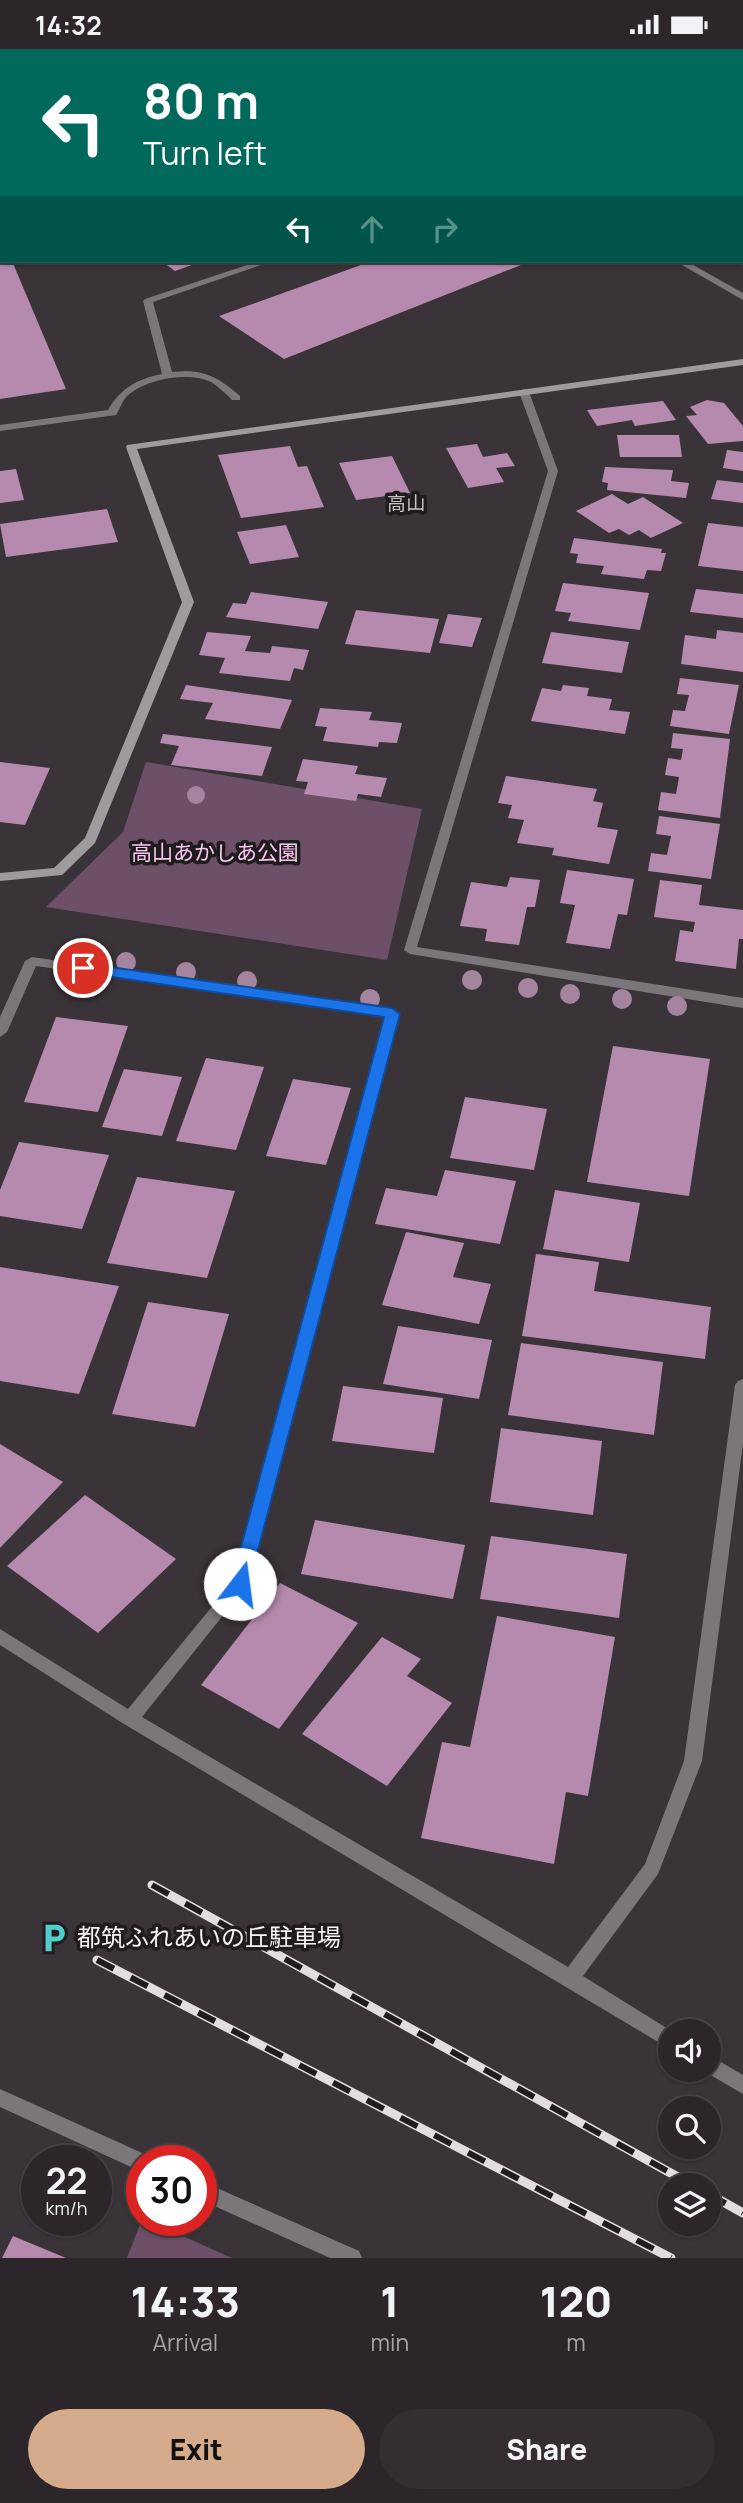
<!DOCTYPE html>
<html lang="en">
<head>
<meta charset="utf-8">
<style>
	:root { --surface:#2c262a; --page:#342e32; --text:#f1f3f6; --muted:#a6a5a8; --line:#484347; --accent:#d6ab8b }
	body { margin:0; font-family:Manrope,"Noto Sans JP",sans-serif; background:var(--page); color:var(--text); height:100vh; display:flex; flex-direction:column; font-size:26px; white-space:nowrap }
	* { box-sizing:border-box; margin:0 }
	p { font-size:23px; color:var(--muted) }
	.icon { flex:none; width:38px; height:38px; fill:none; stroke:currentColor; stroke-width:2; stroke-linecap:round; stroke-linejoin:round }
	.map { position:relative; height:2209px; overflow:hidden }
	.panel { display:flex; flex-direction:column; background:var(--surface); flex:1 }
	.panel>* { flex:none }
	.top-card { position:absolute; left:0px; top:0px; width:744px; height:214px; box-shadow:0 2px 5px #0004,0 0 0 2px var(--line); background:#00695c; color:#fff; overflow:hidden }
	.controls { position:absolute; left:658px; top:1970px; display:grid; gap:14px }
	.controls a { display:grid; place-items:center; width:63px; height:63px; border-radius:50%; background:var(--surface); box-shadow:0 2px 5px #0004,0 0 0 2px var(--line); font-size:35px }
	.speed { position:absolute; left:21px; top:2096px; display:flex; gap:14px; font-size:35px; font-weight:700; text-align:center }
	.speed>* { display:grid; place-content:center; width:91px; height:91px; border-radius:50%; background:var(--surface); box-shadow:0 2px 5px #0004,0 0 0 2px var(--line); line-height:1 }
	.speed small { font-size:18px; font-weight:400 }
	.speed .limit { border:10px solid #d22; background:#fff; color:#111 }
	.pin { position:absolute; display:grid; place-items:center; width:60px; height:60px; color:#fff; margin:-30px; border:4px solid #fff; border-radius:50%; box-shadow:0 2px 7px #0007 }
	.me { position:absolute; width:77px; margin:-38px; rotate:15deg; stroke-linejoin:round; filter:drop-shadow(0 0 5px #0008) }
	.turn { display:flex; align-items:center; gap:24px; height:147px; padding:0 28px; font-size:32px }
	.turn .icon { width:91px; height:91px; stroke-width:2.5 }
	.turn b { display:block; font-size:49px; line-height:60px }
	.lanes { display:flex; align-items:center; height:66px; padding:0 28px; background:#0003; justify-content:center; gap:35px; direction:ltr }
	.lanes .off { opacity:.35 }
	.eta { display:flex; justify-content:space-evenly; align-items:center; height:119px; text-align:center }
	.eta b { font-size:42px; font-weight:800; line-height:49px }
	.button { display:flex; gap:14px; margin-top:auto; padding:14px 28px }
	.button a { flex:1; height:80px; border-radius:42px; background:var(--accent); color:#111; font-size:28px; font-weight:800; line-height:80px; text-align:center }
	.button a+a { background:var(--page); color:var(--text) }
	.status { display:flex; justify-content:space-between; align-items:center; height:49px; padding:0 35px; background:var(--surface); direction:ltr }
	.status svg { height:19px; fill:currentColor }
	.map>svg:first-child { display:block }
	.green { fill:#6e4f68 }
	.building { fill:#b68aae }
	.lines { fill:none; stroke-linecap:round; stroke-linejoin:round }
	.lane { fill:#7a7679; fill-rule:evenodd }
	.street { fill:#7a7679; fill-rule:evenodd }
	.secondary { fill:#a09a9f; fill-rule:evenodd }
	.rail-casing { stroke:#e2dde1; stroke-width:9 }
	.rail { stroke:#1f1c1e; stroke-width:6; stroke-dasharray:19; stroke-linecap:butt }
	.tree { fill:#a4849e }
	.route { fill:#1a73e8; stroke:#114b97; stroke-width:2 }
	.labels { text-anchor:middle; stroke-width:7; stroke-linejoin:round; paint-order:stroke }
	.far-neighbourhood-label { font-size:19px; fill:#c8bfc7; stroke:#1f1c1e }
	.park-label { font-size:21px; fill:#fbc6f1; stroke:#1f1c1e }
	.near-poi-label { font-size:24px; fill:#f7f2f6; stroke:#1f1c1e; text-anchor:start }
</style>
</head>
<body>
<div class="status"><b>14:32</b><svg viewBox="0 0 49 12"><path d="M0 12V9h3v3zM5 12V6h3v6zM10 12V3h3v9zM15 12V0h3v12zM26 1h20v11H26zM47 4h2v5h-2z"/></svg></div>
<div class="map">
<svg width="743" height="2209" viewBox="0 0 743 2209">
	<rect width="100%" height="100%" fill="#3a3338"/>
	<g class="green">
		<path d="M146,713L422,760L387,911L46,858L123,783Z"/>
		<path d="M142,2170V2172H149L232,2209H127Z"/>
	</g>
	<g class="building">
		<path d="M0,212H12L66,340L0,350Z"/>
		<path d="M161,212H203L175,222Z"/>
		<path d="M372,212H531L284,310L219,267Z"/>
		<path d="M707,351L724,354L743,377V392L708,395L686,367L697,366L690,358Z"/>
		<path d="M663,352L676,371L635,377L632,371L597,377L587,361Z"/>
		<path d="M617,386H679L682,408H620Z"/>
		<path d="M477,395L483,408L507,404L515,417L496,419L504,433L468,439L446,399Z"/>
		<path d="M290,397L298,418L307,417L324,458L241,469L218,406Z"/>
		<path d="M727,401L743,403V422L723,419Z"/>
		<path d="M392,407L410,444L356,451L339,414Z"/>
		<path d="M605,418L673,421L671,432L689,434L686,449L607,441L608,434L602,433Z"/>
		<path d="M16,420L24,451L0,454V422Z"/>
		<path d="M717,431L743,434V454L711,450Z"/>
		<path d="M612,445L628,455L643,448L683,474L651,489L639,481L629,486L619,480L609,484L576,462Z"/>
		<path d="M107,460L118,493L6,508L0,475Z"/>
		<path d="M708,474L743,478V522L698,517Z"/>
		<path d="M286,476L299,508L250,515L237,483Z"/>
		<path d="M574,489L662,500L661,504H666L661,522L647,521L644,530L601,525L604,517L576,514L578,505L570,504Z"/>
		<path d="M563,534L649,544L640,581L568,572L571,564L555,562Z"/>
		<path d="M696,540L743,545V569L690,563Z"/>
		<path d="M251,543L328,553L318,580L226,568L233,554L246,555Z"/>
		<path d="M356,561L439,570L430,604L345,595Z"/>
		<path d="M448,565L482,569L472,598L439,594Z"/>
		<path d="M717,581L743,584V623L681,615L685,586L716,590Z"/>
		<path d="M207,583L251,587L245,602L270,604L272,597L309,601L303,621L294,619L290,632L219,624L225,609L199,606Z"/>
		<path d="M551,583L629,593L622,624L542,614Z"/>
		<path d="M680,629L739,636L729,685L670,677L673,661L685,662L689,646L677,645Z"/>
		<path d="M186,636L292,651L280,680L205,670L213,654L180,650Z"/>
		<path d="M563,636L589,639L587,647L612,650L609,661L630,663L625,685L531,672L542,639L561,642Z"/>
		<path d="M320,659L372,663L369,671L402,674L397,694L379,693L378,698L323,692L327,678L315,677Z"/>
		<path d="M673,684L730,690L720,769L658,761L661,743L676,745L679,728L665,726L668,709L681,711L683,700L671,699Z"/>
		<path d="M163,685L272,698L262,727L171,716L179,697L160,694Z"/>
		<path d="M303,710L358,717L355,725L387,729L381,748L358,745L356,752L304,745L308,733L296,732Z"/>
		<path d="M0,713L50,719L25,776L0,773Z"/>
		<path d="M506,727L597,740L593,752L603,754L597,778L618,781L609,815L552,806L554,799L517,794L524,771L508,769L512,756L498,754Z"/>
		<path d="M659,767L720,775L711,830L648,822L651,804L667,806L671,787L656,785Z"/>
		<path d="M567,821L634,830L627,866L618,865L610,900L566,894L575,856L560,854Z"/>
		<path d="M510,828L540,831L535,858H527L519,896L485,892L487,880L460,877L471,833L507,838Z"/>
		<path d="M660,831L702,836L699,856L743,861V890H739L736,920L675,912L680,881L693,883L695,873L654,868Z"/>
		<path d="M56,968L128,977L98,1063L24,1053Z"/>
		<path d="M613,997L710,1010L689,1147L587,1133Z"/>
		<path d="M206,1009L264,1018L236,1101L176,1092Z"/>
		<path d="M124,1020L182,1028L162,1087L102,1078Z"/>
		<path d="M293,1030L351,1039L326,1116L266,1107Z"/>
		<path d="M465,1048L547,1060L534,1121L450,1109Z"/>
		<path d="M19,1093L109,1106L82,1180L0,1167V1141Z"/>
		<path d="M445,1121L516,1132L500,1195L375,1175L386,1139L437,1147Z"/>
		<path d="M137,1128L235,1142L207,1229L107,1214Z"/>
		<path d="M555,1141L640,1154L629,1213L543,1200Z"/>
		<path d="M406,1183L464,1194L453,1228L491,1235L479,1275L382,1256Z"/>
		<path d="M536,1205L599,1213L594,1242L711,1258L705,1310L522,1287Z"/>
		<path d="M0,1218L119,1237L79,1345L0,1332Z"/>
		<path d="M148,1253L229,1265L195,1378L112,1365Z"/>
		<path d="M398,1277L492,1291L479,1350L383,1335Z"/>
		<path d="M521,1294L663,1313L654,1386L508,1366Z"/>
		<path d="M343,1337L443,1349L434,1404L332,1392Z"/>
		<path d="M501,1379L602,1392L593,1466L490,1453Z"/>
		<path d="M0,1395L63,1433L0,1499Z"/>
		<path d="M85,1446L176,1510L98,1584L7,1517Z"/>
		<path d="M315,1471L465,1496L453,1550L301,1525Z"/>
		<path d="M491,1487L627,1505L619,1569L480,1550Z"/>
		<path d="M280,1534L358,1574L279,1680L201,1636Z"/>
		<path d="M497,1567L615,1588L588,1747L566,1743L554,1815L421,1789L442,1693L470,1698Z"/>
		<path d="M382,1588L421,1610L407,1627L452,1654L387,1737L302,1685Z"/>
		<path d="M13,2187L66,2209H2Z"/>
	</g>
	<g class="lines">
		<g class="lane">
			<path d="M166,0H191L165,2Z"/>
			<rect x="0" y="15" width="2" height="6"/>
			<path d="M675,212H686L743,244V251Z"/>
		</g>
		<g class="street">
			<path d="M19,0H35L17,2Z"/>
			<path d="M0,1L5,2H2L0,7Z"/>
			<path d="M259,212H273L153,253L172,323C203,320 217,327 240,347V351H232C226,345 219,338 211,333C189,322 145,330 127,347C122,352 120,360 116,366L0,382V376L108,361C121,339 137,330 162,325L143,252L145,250Z"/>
			<path d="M524,340L529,343L558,422L417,898L743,949V959L410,905L404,901L548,422L519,343Z"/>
			<path d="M32,908L392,960L399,965L248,1535L142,1668L568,1918L645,1815L684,1712L735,1336L738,1332L743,1330V1394L702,1712L658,1825L583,1927L673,1983H670V2000L124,1675L0,1596V1580L128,1660L233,1532L384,968L36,917L7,983L0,988V968L25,912Z"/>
			<path d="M709,2006L743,2026V2045L702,2021H709Z"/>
			<path d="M0,2040L149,2107L151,2112H142V2123L0,2058Z"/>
			<path d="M201,2132L359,2202L362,2209H330L201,2151Z"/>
		</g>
		<path class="secondary" d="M743,310V316L137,400L194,553L95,794L62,826L0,832V824L54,819L85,789L182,553L126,398L127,396Z"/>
		<g class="rail-casing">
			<g id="rail">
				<path d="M152,1836L694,2137"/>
				<path d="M97,1911L671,2209"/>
				<path d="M709,2145L743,2164"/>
			</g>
		</g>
		<use href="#rail" class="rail"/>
	</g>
	<g class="tree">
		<circle cx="196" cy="746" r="9"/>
		<circle cx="71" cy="906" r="10"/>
		<circle cx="126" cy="913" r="10"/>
		<circle cx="186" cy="923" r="10"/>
		<circle cx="472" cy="931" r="10"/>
		<circle cx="247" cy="932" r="10"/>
		<circle cx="528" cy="939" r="10"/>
		<circle cx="570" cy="945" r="10"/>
		<circle cx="370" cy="950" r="10"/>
		<circle cx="622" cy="950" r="10"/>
		<circle cx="677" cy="957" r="10"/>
	</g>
	<path class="route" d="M83,914L392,959L400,965L249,1535L240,1543L231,1535L384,968L78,923L76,919Z"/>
	<defs>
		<g id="parking-bare" transform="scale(2.415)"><path d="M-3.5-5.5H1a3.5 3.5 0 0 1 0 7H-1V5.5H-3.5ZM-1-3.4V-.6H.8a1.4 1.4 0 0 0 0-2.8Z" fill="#52cdcc" stroke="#1f1c1e" stroke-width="2.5" paint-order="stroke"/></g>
	</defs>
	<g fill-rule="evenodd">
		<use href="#parking-bare" x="54" y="1889"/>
	</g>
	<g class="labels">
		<g class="far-neighbourhood-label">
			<text x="406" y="461">高山</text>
		</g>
		<g class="park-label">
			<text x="215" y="811">高山あかしあ公園</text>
		</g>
		<g class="near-poi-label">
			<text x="77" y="1897">都筑ふれあいの丘駐車場</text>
		</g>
	</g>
</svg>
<div class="controls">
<a><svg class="icon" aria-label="sound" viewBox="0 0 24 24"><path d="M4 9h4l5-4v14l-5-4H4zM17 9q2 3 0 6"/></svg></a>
<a><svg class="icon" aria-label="search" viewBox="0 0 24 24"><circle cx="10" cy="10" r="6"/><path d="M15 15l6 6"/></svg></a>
<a><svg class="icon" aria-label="layers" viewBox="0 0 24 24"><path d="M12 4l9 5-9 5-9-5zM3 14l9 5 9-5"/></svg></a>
</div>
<div class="speed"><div>22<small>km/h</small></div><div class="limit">30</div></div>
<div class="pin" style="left:83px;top:919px;background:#d93025"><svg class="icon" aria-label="arrive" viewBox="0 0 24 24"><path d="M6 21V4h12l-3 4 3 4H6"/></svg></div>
<svg class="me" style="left:240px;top:1535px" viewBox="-20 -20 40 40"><circle r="19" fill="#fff"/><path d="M0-13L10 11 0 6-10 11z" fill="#1a73e8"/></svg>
<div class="top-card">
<div class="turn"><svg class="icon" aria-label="left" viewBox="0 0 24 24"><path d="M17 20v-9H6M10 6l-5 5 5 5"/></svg><div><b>80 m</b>Turn left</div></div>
<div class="lanes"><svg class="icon" aria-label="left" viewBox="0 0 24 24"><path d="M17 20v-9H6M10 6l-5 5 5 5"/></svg><svg class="icon off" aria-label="ahead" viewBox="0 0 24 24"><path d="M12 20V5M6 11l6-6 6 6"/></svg><svg class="icon off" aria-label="right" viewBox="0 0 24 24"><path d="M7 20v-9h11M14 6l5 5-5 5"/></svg></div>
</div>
</div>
<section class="panel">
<div class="eta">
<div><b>14:33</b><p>Arrival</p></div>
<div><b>1</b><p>min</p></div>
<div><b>120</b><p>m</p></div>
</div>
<div class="button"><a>Exit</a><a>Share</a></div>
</section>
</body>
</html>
